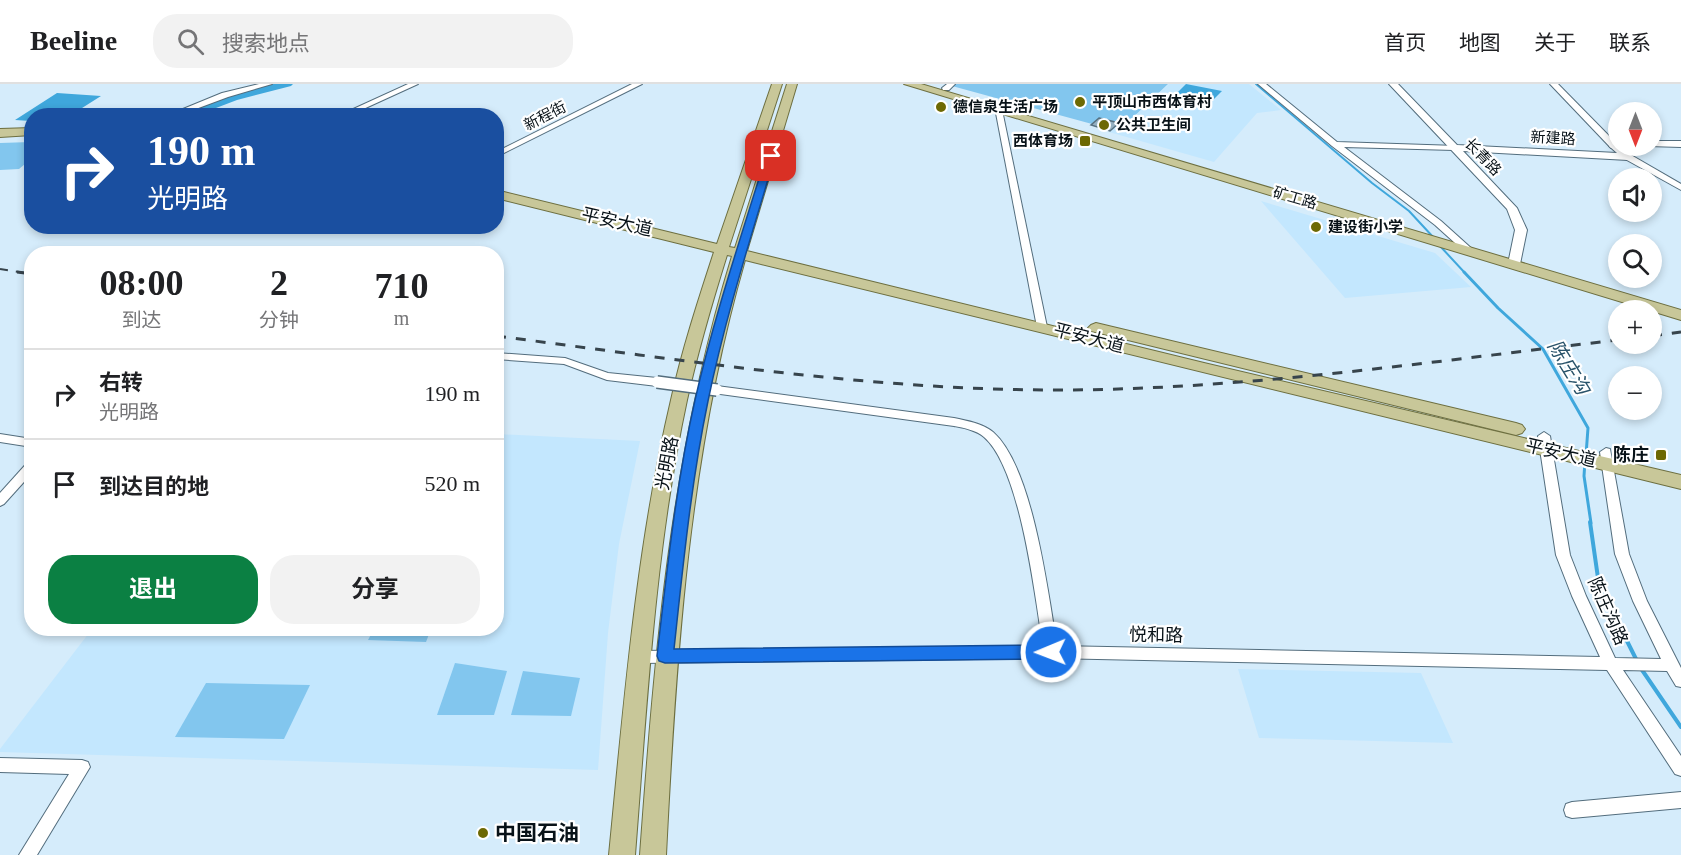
<!DOCTYPE html>
<html lang="zh">
<head>
<meta charset="utf-8">
<style>
	:root { --surface:#fff; --page:#f2f2f2; --text:#202124; --muted:#757577; --line:#e0e0e0; --accent:#0b8043 }
	body { margin:0; font-family:"Times New Roman","Noto Sans SC",serif; background:var(--page); color:var(--text); height:100vh; display:flex; flex-direction:column; font-size:22px; white-space:nowrap }
	* { box-sizing:border-box; margin:0 }
	p { font-size:20px; color:var(--muted) }
	.icon { flex:none; width:33px; height:33px; fill:none; stroke:currentColor; stroke-width:2; stroke-linecap:round; stroke-linejoin:round }
	.map { position:relative; flex:1; overflow:hidden }
	.details { position:absolute; left:24px; top:162px; width:480px; height:390px; display:flex; flex-direction:column; background:var(--surface); border-radius:24px; box-shadow:0 3px 9px #0003 }
	.details>* { flex:none }
	.guide { position:absolute; left:24px; top:24px; width:480px; height:126px; border-radius:24px; box-shadow:0 3px 9px #0003; background:#1a4fa0; color:#fff; overflow:hidden }
	.needle { width:39px; rotate:180deg }
	.controls { position:absolute; left:1608px; top:18px; display:grid; gap:12px }
	.controls a { display:grid; place-items:center; width:54px; height:54px; border-radius:50%; background:var(--surface); box-shadow:0 3px 9px #0003; font-size:30px }
	.pin { position:absolute; display:grid; place-items:center; width:51px; height:51px; color:#fff; margin:-26px; border-radius:12px; box-shadow:0 3px 9px #0006 }
	.me { position:absolute; width:66px; margin:-33px; rotate:269deg; stroke-linejoin:round; filter:drop-shadow(0 0 4px #0008) }
	.turn { display:flex; align-items:center; gap:21px; height:126px; padding:0 24px; font-size:27px }
	.turn .icon { width:78px; height:78px; stroke-width:2.5 }
	.turn b { display:block; font-size:42px; line-height:51px }
	.eta { display:flex; justify-content:space-evenly; align-items:center; height:102px; text-align:center }
	.eta b { font-size:36px; font-weight:700; line-height:42px }
	.action { display:flex; gap:12px; margin-top:auto; padding:12px 24px }
	.action a { flex:1; height:69px; border-radius:24px; background:var(--accent); color:#fff; font-size:24px; font-weight:700; line-height:69px; text-align:center }
	.action a+a { background:var(--page); color:var(--text) }
	ul { padding:0; list-style:none }
	li { display:flex; align-items:center; gap:18px; height:90px; padding:0 24px; border-top:2px solid var(--line) }
	li div { flex:1 }
	li b { display:block; font-size:22px }
	li em { font-style:normal }
	header { display:flex; align-items:center; gap:36px; box-sizing:border-box; height:84px; padding:0 30px; background:var(--surface); border-bottom:2px solid var(--line) }
	header strong { font-size:28px }
	nav { display:flex; gap:33px; margin-inline-start:auto; font-size:21px }
	.search { width:420px; height:54px; background:var(--page); display:flex; align-items:center; gap:15px; box-sizing:border-box; padding:0 21px; border-radius:24px; color:var(--muted); font-size:22px }
	.map>svg:first-child { display:block }
	.built { fill:#c3e7fe }
	.green { fill:#82c6ee }
	.water { fill:#3fa7dc }
	.lines { fill:none; stroke-linecap:round; stroke-linejoin:round }
	.stream-far2 { stroke:#3fa7dc; stroke-width:2 }
	.stream-far1 { stroke:#3fa7dc; stroke-width:3 }
	.stream { stroke:#3fa7dc; stroke-width:4 }
	.river { fill:#3fa7dc; fill-rule:evenodd }
	.building { fill:#95b1c2; stroke:#577181; stroke-width:1.5 }
	.minor-casing { stroke:#536d7d; stroke-width:2 }
	.tertiary-casing { stroke:#536d7d; stroke-width:2 }
	.primary-casing { stroke:#6d6f40; stroke-width:2 }
	.minor { fill:#fff; fill-rule:evenodd }
	.tertiary { fill:#fff; fill-rule:evenodd }
	.primary { fill:#c8c799; fill-rule:evenodd }
	.rail-far1 { stroke:#37444c; stroke-width:2; stroke-dasharray:8 8; stroke-linecap:butt }
	.rail { stroke:#37444c; stroke-width:3; stroke-dasharray:10 10; stroke-linecap:butt }
	.minor-bridge-casing { stroke:#536d7d; stroke-width:14; stroke-linecap:butt }
	.minor-bridge { stroke:#fff; stroke-width:11 }
	.route { fill:#1a73e8; stroke:#114b97; stroke-width:1.5 }
	.poi-dot { fill:#6d6903; stroke:#fff; stroke-width:2 }
	.labels { text-anchor:middle; stroke-width:4.5; stroke-linejoin:round; paint-order:stroke }
	.far-poi-label { font-size:15px; font-weight:bold; fill:#081218; stroke:#fff; text-anchor:start }
	.far-street-label { font-size:15px; fill:#081218; stroke:#fff }
	.street-label { font-size:18px; fill:#081218; stroke:#fff }
	.poi-label { font-size:18px; font-weight:bold; fill:#081218; stroke:#fff; text-anchor:end }
	.water-label { font-size:20px; font-style:italic; fill:#29536a; stroke:#fff }
	.near-poi-label { font-size:21px; font-weight:bold; fill:#081218; stroke:#fff; text-anchor:start }
</style>
</head>
<body>
<header>
<strong>Beeline</strong>
<div class="search"><svg class="icon" aria-label="search" viewBox="0 0 24 24"><circle cx="10" cy="10" r="6"/><path d="M15 15l6 6"/></svg>搜索地点</div>
<nav><a>首页</a><a>地图</a><a>关于</a><a>联系</a></nav>
</header>
<div class="map">
<svg width="1681" height="771" viewBox="0 0 1681 771">
	<rect width="100%" height="100%" fill="#d5ecfb"/>
	<g class="built">
		<path d="M1169,0H1249L1281,26L1257,29L1214,78L1109,48L1119,39L1125,41Z"/>
		<path d="M1261,117L1435,169L1471,203L1345,214Z"/>
		<path d="M497,350L640,357L619,460L608,549L598,686L0,668V665L92,545L496,544Z"/>
		<path d="M1238,585L1421,589L1453,659L1259,654Z"/>
	</g>
	<g class="green">
		<path d="M955,0H1168L1125,41L1099,34L1092,40L952,2Z"/>
		<path d="M31,58V75L19,85L0,86V59Z"/>
		<path d="M374,545V544L431,545L426,558L368,556Z"/>
		<path d="M455,579L507,587L494,631H437Z"/>
		<path d="M523,587L580,594L571,632L511,631Z"/>
		<path d="M206,599L310,601L284,655L175,653Z"/>
	</g>
	<g class="water">
		<path d="M1186,0L1222,7L1211,18L1177,9Z"/>
		<path d="M57,9L101,12L71,31L32,32L31,37L15,36Z"/>
	</g>
	<g class="lines">
		<g class="stream-far2">
			<path d="M1256,0L1372,99L1409,127L1434,154"/>
			<path d="M1440,162L1465,189"/>
		</g>
		<g class="stream-far1">
			<path d="M1464,188L1498,224L1543,265L1588,344L1586,371"/>
			<path d="M1585,377L1584,392L1591,439"/>
		</g>
		<g class="stream">
			<path d="M1590,438L1599,501L1637,577"/>
			<path d="M1640,583L1681,643"/>
		</g>
		<path class="river" d="M272,0H293L291,2L237,16L195,32H177L229,10Z"/>
	</g>
	<path class="building" d="M1099,34L1119,39L1110,47L1091,41Z"/>
	<g class="lines">
		<g class="minor-casing">
			<g id="minor">
				<path d="M259,0H272L228,13L177,32H166L222,9Z"/>
				<path d="M408,0H418L348,32H338Z"/>
				<path d="M632,0H642L496,73V68Z"/>
				<path d="M947,0H955L949,6H943L942,4Z"/>
				<path d="M1258,0H1266L1337,58L1457,62V66H1454L1344,63L1441,137L1471,164V168H1465L1435,141L1332,62Z"/>
				<path d="M1550,0H1558L1617,60V64H1611Z"/>
				<path d="M995,24L1002,26L1047,243L1042,246L1037,243Z"/>
				<path d="M1625,71H1631L1681,100V106L1625,75Z"/>
				<path d="M496,269L565,274L608,289L657,294L662,298L657,302L607,296L564,280L496,275Z"/>
				<path d="M717,302L954,334C967,337 982,339 993,348C1033,383 1048,509 1057,562L1600,573L1572,512L1556,471L1538,352L1544,348L1550,352L1570,471L1586,512L1615,574L1661,575L1633,517L1615,470L1600,368L1606,364L1610,365L1629,470L1647,517L1681,584V603L1676,602L1667,587L1623,586L1681,672V692L1675,690L1607,586L1051,574L640,579L635,577L633,573L635,569L640,567L1043,562C1035,513 1021,385 984,353C976,346 964,344 954,342L713,309L711,306Z"/>
				<path d="M0,350L32,355V363L0,358Z"/>
				<path d="M32,377V389L4,420L0,422V409L28,378Z"/>
				<path d="M0,674L82,676L88,678L90,683L37,771H19L69,690L0,688Z"/>
				<path d="M1681,708V724L1572,734L1566,732L1564,726L1566,720L1572,718Z"/>
			</g>
		</g>
		<g class="tertiary-casing">
			<g id="tertiary">
				<path d="M1389,0H1398L1457,61L1617,69L1609,62L1614,59L1633,73L1628,76L1463,67L1517,124L1527,146L1520,180L1514,184L1510,183L1508,180L1515,146L1507,125Z"/>
				<path d="M1652,57H1681V63L1648,62H1652Z"/>
			</g>
		</g>
		<g class="primary-casing">
			<g id="primary">
				<path d="M772,0H782L729,163L735,164L787,0H797L747,167L1204,279L1681,391V405L745,176C689,370 676,570 666,771H640C655,565 671,371 732,172L727,171C712,219 698,267 687,316C655,465 647,619 635,771H609C624,619 636,465 671,316C682,266 698,217 714,168L496,114V106L717,160Z"/>
				<path d="M904,0H921L1681,226V236Z"/>
				<path d="M32,44V51L0,53V45Z"/>
				<path d="M1096,239L1516,339L1522,341L1525,345L1522,349L1516,351L1091,247L1088,244L1091,241Z"/>
			</g>
		</g>
		<use href="#minor" class="minor"/>
		<use href="#tertiary" class="tertiary"/>
		<use href="#primary" class="primary"/>
		<path class="rail-far1" d="M0,185L26,189"/>
		<g class="rail">
			<path d="M17,188L32,190"/>
			<path d="M496,252C685,276 874,307 1065,306C1250,305 1434,277 1618,256"/>
			<path d="M1652,252L1681,248"/>
		</g>
		<g class="minor-bridge-casing">
			<path id="minor-bridge" d="M657,298L717,306"/>
		</g>
		<use href="#minor-bridge" class="minor-bridge"/>
	</g>
	<path class="route" d="M771,69L775,72C751,153 725,234 708,317C691,399 683,482 674,565L1051,561L1057,563L1059,568L1057,573L1051,575L665,579L659,577L657,572C667,486 676,400 695,316C714,233 741,153 766,72Z"/>
	<g class="poi-dot">
		<circle cx="1080" cy="18" r="6"/>
		<circle cx="941" cy="23" r="6"/>
		<circle cx="1104" cy="41" r="6"/>
		<rect x="1079" y="51" width="12" height="12" rx="3"/>
		<circle cx="1316" cy="143" r="6"/>
		<rect x="1655" y="365" width="12" height="12" rx="3"/>
		<circle cx="483" cy="749" r="6"/>
	</g>
	<g class="labels">
		<g class="far-poi-label">
			<text x="1092" y="23">平顶山市西体育村</text>
			<text x="953" y="28">德信泉生活广场</text>
			<text x="1116" y="46">公共卫生间</text>
			<text x="1073" y="62" text-anchor="end">西体育场</text>
			<text x="1328" y="148">建设街小学</text>
		</g>
		<g class="far-street-label">
			<text transform="translate(545 32) rotate(-27)" y="5">新程街</text>
			<text transform="translate(1553 54) rotate(3)" y="5">新建路</text>
			<text transform="translate(1483 73) rotate(46)" y="5">长青路</text>
			<text transform="translate(1295 114) rotate(16)" y="5">矿工路</text>
		</g>
		<g class="street-label">
			<text transform="translate(617 138) rotate(13)" y="6">平安大道</text>
			<text transform="translate(1089 254) rotate(14)" y="6">平安大道</text>
			<text transform="translate(1561 369) rotate(13)" y="6">平安大道</text>
			<text transform="translate(667 379) rotate(-79)" y="6">光明路</text>
			<text transform="translate(1608 527) rotate(66)" y="6">陈庄沟路</text>
			<text transform="translate(1156 551) rotate(1)" y="6">悦和路</text>
		</g>
		<g class="poi-label">
			<text x="1649" y="377">陈庄</text>
		</g>
		<g class="water-label">
			<text transform="translate(1569 283) rotate(58)" y="7">陈庄沟</text>
		</g>
		<g class="near-poi-label">
			<text x="495" y="756">中国石油</text>
		</g>
	</g>
</svg>
<div class="controls">
<a><svg class="needle" viewBox="-14 -14 28 28"><path d="M0-13l5 13h-10z" fill="#e53935"/><path d="M0 13l5-13h-10z" fill="#757577"/></svg></a>
<a><svg class="icon" aria-label="sound" viewBox="0 0 24 24"><path d="M4 9h4l5-4v14l-5-4H4zM17 9q2 3 0 6"/></svg></a>
<a><svg class="icon" aria-label="search" viewBox="0 0 24 24"><circle cx="10" cy="10" r="6"/><path d="M15 15l6 6"/></svg></a>
<a>+</a>
<a>−</a>
</div>
<div class="pin" style="left:771px;top:72px;background:#d93025"><svg class="icon" aria-label="arrive" viewBox="0 0 24 24"><path d="M6 21V4h12l-3 4 3 4H6"/></svg></div>
<svg class="me" style="left:1051px;top:568px" viewBox="-20 -20 40 40"><circle r="17" fill="#1a73e8" stroke="#fff" stroke-width="3"/><path d="M0-11L8 9 0 5-8 9z" fill="#fff"/></svg>
<div class="guide">
<div class="turn"><svg class="icon" aria-label="right" viewBox="0 0 24 24"><path d="M7 20v-9h11M14 6l5 5-5 5"/></svg><div><b>190 m</b>光明路</div></div>
</div>
<section class="details">
<div class="eta">
<div><b>08:00</b><p>到达</p></div>
<div><b>2</b><p>分钟</p></div>
<div><b>710</b><p>m</p></div>
</div>
<ul>
<li><svg class="icon" aria-label="right" viewBox="0 0 24 24"><path d="M7 20v-9h11M14 6l5 5-5 5"/></svg><div><b>右转</b><p>光明路</p></div><em>190 m</em></li>
<li><svg class="icon" aria-label="arrive" viewBox="0 0 24 24"><path d="M6 21V4h12l-3 4 3 4H6"/></svg><div><b>到达目的地</b></div><em>520 m</em></li>
</ul>
<div class="action"><a>退出</a><a>分享</a></div>
</section>
</div>
</body>
</html>
